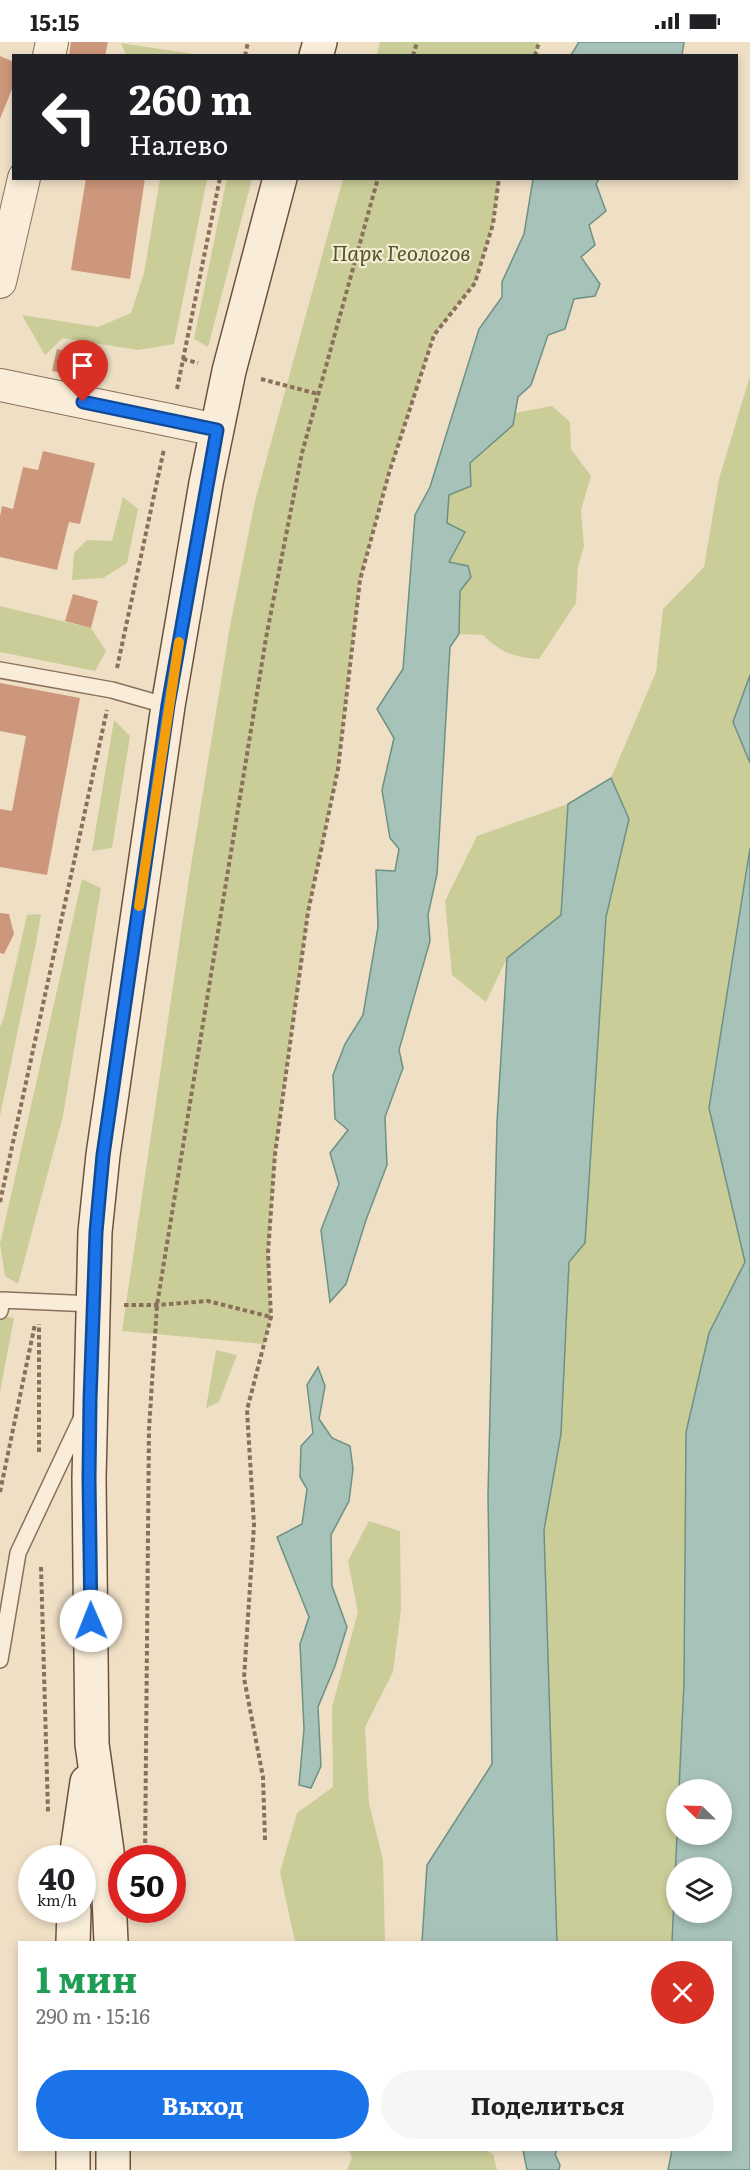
<!DOCTYPE html>
<html lang="ru">
<head>
<meta charset="utf-8">
<style>
	:root { --surface:#fff; --page:#f6f6f6; --text:#202124; --muted:#757577; --accent:#1a73e8 }
	body { margin:0; font-family:Literata,serif; background:var(--page); color:var(--text); height:100vh; display:flex; flex-direction:column; font-size:22px; white-space:nowrap }
	* { box-sizing:border-box; margin:0 }
	p { font-size:20px; color:var(--muted) }
	.icon { flex:none; width:33px; height:33px; fill:none; stroke:currentColor; stroke-width:2; stroke-linecap:round; stroke-linejoin:round }
	.map { position:relative; flex:1; overflow:hidden }
	.drawer { position:absolute; left:18px; top:1899px; width:714px; height:210px; display:flex; flex-direction:column; background:var(--surface); border-radius:0px; box-shadow:0 3px 9px #0003 }
	.drawer>* { flex:none }
	.banner { position:absolute; left:12px; top:12px; width:726px; height:126px; border-radius:0px; box-shadow:0 3px 9px #0003; background:#202124; color:#fff; overflow:hidden }
	.needle { width:39px; rotate:293deg }
	.fabs { position:absolute; left:666px; top:1737px; display:grid; gap:12px }
	.fabs a { display:grid; place-items:center; width:66px; height:66px; border-radius:50%; background:var(--surface); box-shadow:0 3px 9px #0003; font-size:30px }
	.speed { position:absolute; left:18px; top:1803px; display:flex; gap:12px; font-size:30px; font-weight:700; text-align:center }
	.speed>* { display:grid; place-content:center; width:78px; height:78px; border-radius:50%; background:var(--surface); box-shadow:0 3px 9px #0003; line-height:1 }
	.speed small { font-size:15px; font-weight:400 }
	.speed .limit { border:9px solid #d22; background:#fff; color:#111 }
	.pin { position:absolute; display:grid; place-items:center; width:51px; height:51px; color:#fff; margin:-62px -26px; border-radius:50% 50% 50% 0; rotate:-45deg; box-shadow:0 0 6px #0007 }
	.pin .icon { rotate:45deg }
	.me { position:absolute; width:66px; margin:-33px; rotate:359deg; stroke-linejoin:round; filter:drop-shadow(0 0 4px #0008) }
	.turn { display:flex; align-items:center; gap:21px; height:126px; padding:0 18px; font-size:27px }
	.turn .icon { width:78px; height:78px; stroke-width:2.5 }
	.turn b { display:block; font-size:42px; line-height:51px }
	.round { display:grid; place-items:center; flex:none; width:63px; height:63px; border-radius:32px; background:var(--page) }
	.head { display:flex; align-items:center; justify-content:space-between; height:102px; padding:0 18px }
	h1 { font-size:36px; font-weight:700; line-height:45px; color:#1e9e55 }
	.cta { display:flex; gap:12px; margin-top:auto; padding:12px 18px }
	.cta a { flex:1; height:69px; border-radius:36px; background:var(--accent); color:#fff; font-size:24px; font-weight:700; line-height:69px; text-align:center }
	.cta a+a { background:var(--page); color:var(--text) }
	.status { display:flex; justify-content:space-between; align-items:center; height:42px; padding:0 30px; background:var(--surface); direction:ltr }
	.status svg { height:16px; fill:currentColor }
	.map>svg:first-child { display:block }
	.green { fill:#cbcd99 }
	.water { fill:#a7c2b8; stroke:#6d9185; stroke-width:1.5; fill-rule:evenodd }
	.building { fill:#cd977b }
	.lines { fill:none; stroke-linecap:round; stroke-linejoin:round }
	.lane-casing { stroke:#8a705b; stroke-width:18 }
	.street-casing { stroke:#8a705b; stroke-width:34 }
	.secondary-casing { stroke:#6c523e; stroke-width:36 }
	.path { stroke:#8a705b; stroke-width:4; stroke-dasharray:4.5 3; stroke-linecap:butt }
	.lane { stroke:#f9edd9; stroke-width:15 }
	.street { stroke:#f9edd9; stroke-width:32 }
	.secondary { stroke:#f9edd9; stroke-width:33 }
	.route-casing { stroke:#114b97; stroke-width:15 }
	.route { stroke:#1a73e8; stroke-width:10 }
	.slow { stroke:#f59e0b; stroke-width:10 }
	.labels { text-anchor:middle; stroke-width:4.5; stroke-linejoin:round; paint-order:stroke }
	.park-label { font-size:21px; font-style:italic; fill:#4e5726; stroke:#f6ead5 }
</style>
</head>
<body>
<div class="status"><b>15:15</b><svg viewBox="0 0 49 12"><path d="M0 12V9h3v3zM5 12V6h3v6zM10 12V3h3v9zM15 12V0h3v12zM26 1h20v11H26zM47 4h2v5h-2z"/></svg></div>
<div class="map">
<svg width="750" height="2128" viewBox="0 0 750 2128">
	<rect width="100%" height="100%" fill="#efdfc5"/>
	<g class="green">
		<path d="M380,0H539L535,13H377Z"/>
		<path d="M121,1L193,12L196,13H126Z"/>
		<path d="M227,136L252,137L208,305L194,297Z"/>
		<path d="M160,137H207L174,302L138,308L63,296L45,313L22,273L98,285L131,271L144,231Z"/>
		<path d="M343,137H499L493,182L475,241L434,293L389,431L360,538L338,727L308,870L275,1112L268,1211L271,1275L264,1302L122,1289L189,836L230,584L255,459Z"/>
		<path d="M750,334V633L733,679L750,721V806L709,1066L745,1220L709,1291L686,1390L684,1641L679,1747L676,1748L677,1793L672,1900H557L544,1488L561,1392L569,1220L585,1200L606,874L629,777L611,736L656,630L663,567L704,525L719,437Z"/>
		<path d="M552,364L570,380L571,407L591,434L581,468L584,504L578,525L576,561L539,617C515,616 500,610 483,593L459,592L460,549L449,521L447,481L449,453L470,421L513,383L515,371Z"/>
		<path d="M123,455L138,467L127,521L103,536L72,538L74,511L87,498L112,499Z"/>
		<path d="M0,564L91,586L106,609L95,629L0,610Z"/>
		<path d="M114,678L130,694L112,806L92,809Z"/>
		<path d="M568,762L561,873L507,916L486,960L452,933L445,859L477,794Z"/>
		<path d="M82,837L101,846L63,1074L18,1242L5,1234L0,1202Z"/>
		<path d="M41,872L36,901L0,1074V985L4,975L27,873Z"/>
		<path d="M0,1274L14,1276L0,1350Z"/>
		<path d="M216,1308L237,1313L219,1360L206,1366Z"/>
		<path d="M369,1479L400,1489L401,1567L393,1630L365,1685L369,1761L383,1818L385,1900H295L280,1830L297,1771L333,1745L332,1665L358,1570L348,1519Z"/>
		<path d="M349,2108H485L493,2112L497,2128H347L352,2116Z"/>
	</g>
	<g class="water">
		<path d="M579,0H684L682,13H571Z"/>
		<path d="M533,137H599L596,142L606,169L589,183L595,203L581,215L600,242L595,254L574,257L565,287L548,293L531,343L518,355L513,383L470,421L471,444L449,453L447,481L465,490L449,520L468,524L471,535L460,549L459,592L450,605L437,832L428,873L430,899L399,1008L403,1026L385,1075L387,1123L366,1178L346,1242L330,1260L321,1188L339,1142L330,1111L348,1088L335,1077L333,1033L345,1002L363,973L378,885L376,828L395,829L399,807L390,796L382,748L394,696L377,667L403,627L415,473L430,445L479,287L502,255V240L524,192Z"/>
		<path d="M750,633V721L733,680Z"/>
		<path d="M611,736L629,777L606,875L585,1201L569,1220L561,1392L544,1488L557,1900H422L427,1823L492,1722L488,1453L497,1080L507,916L561,873L568,762Z"/>
		<path d="M750,806V2128H668L672,2108H730V1900H672L677,1793L722,1792V1748L679,1747L684,1641L686,1390L709,1291L745,1220L709,1066ZM676,1826H722V1870H676Z"/>
		<path d="M318,1325L325,1344L319,1377L332,1396L350,1404L353,1427L349,1459L331,1493L332,1544L347,1585L335,1624L318,1665L321,1724L311,1746L299,1743L304,1687L300,1602L309,1575L277,1495L302,1482L307,1447L300,1435L301,1404L313,1391L307,1343Z"/>
		<path d="M523,2108H557L555,2112L560,2123L559,2128H527Z"/>
	</g>
	<g class="building">
		<path d="M71,0H108L105,14H69Z"/>
		<path d="M0,14L14,20V42L0,77Z"/>
		<path d="M86,136H145L130,237L71,228Z"/>
		<path d="M57,307L88,314L83,335L52,329Z"/>
		<path d="M43,409L95,421L80,482L69,480L57,528L0,515V474L2,464L13,467L23,425L38,428Z"/>
		<path d="M73,552L98,559L91,586L65,579Z"/>
		<path d="M0,641L80,656L47,833L0,825V767L12,769L26,694L0,689Z"/>
		<path d="M0,871L9,872L14,892L4,912L0,911Z"/>
	</g>
	<g class="lines">
		<g class="lane-casing">
			<g id="lane">
				<path d="M0,628L112,648L168,664"/>
				<path d="M0,1269L2,1258L93,1262"/>
				<path d="M0,1618L18,1511L81,1377"/>
			</g>
		</g>
		<g class="street-casing">
			<g id="street">
				<path d="M49,14L52,0"/>
				<path d="M0,240L24,136"/>
				<path d="M0,343L217,388"/>
			</g>
		</g>
		<g class="secondary-casing">
			<g id="secondary">
				<path d="M316,14L320,0"/>
				<path d="M76,1816L87,1740"/>
				<path d="M73,1900L74,1868"/>
				<path d="M111,1900L107,1809L92,1702L89,1436L95,1190L103,1113L168,664L206,441L229,329L280,136"/>
				<path d="M113,2108V2128"/>
				<path d="M73,2128V2108"/>
			</g>
		</g>
		<g class="path">
			<path d="M245,14L248,0"/>
			<path d="M413,14L417,0"/>
			<path d="M535,14L539,0"/>
			<path d="M183,317L198,321"/>
			<path d="M261,337L318,352"/>
			<path d="M177,347L220,136"/>
			<path d="M117,626L164,407"/>
			<path d="M0,1160L107,668"/>
			<path d="M124,1263H157L208,1259L271,1275"/>
			<path d="M39,1410V1282"/>
			<path d="M0,1450L35,1282"/>
			<path d="M41,1525L48,1770"/>
			<path d="M265,1798L263,1735L244,1636L254,1483L247,1368L271,1275L268,1211L275,1112L308,870L338,727L360,538L389,431L434,293L475,241L493,182L499,136"/>
			<path d="M145,1816L149,1387L157,1263L266,596L302,411L378,136"/>
		</g>
		<use href="#lane" class="lane"/>
		<use href="#street" class="street"/>
		<use href="#secondary" class="secondary"/>
	</g>
	<g class="lines">
		<g class="route-casing">
			<path id="route" d="M83,360L217,388L168,663L103,1113L96,1190L90,1358L89,1436L91,1579"/>
		</g>
		<use href="#route" class="route"/>
		<path class="slow" d="M139,864L179,600"/>
	</g>
	<g class="labels">
		<g class="park-label">
			<text x="401" y="219">Парк Геологов</text>
		</g>
	</g>
</svg>
<div class="fabs">
<a><svg class="needle" viewBox="-14 -14 28 28"><path d="M0-13l5 13h-10z" fill="#e53935"/><path d="M0 13l5-13h-10z" fill="#757577"/></svg></a>
<a><svg class="icon" aria-label="layers" viewBox="0 0 24 24"><path d="M12 4l9 5-9 5-9-5zM3 14l9 5 9-5"/></svg></a>
</div>
<div class="speed"><div>40<small>km/h</small></div><div class="limit">50</div></div>
<div class="pin" style="left:83px;top:360px;background:#d93025"><svg class="icon" aria-label="arrive" viewBox="0 0 24 24"><path d="M6 21V4h12l-3 4 3 4H6"/></svg></div>
<svg class="me" style="left:91px;top:1579px" viewBox="-20 -20 40 40"><circle r="19" fill="#fff"/><path d="M0-13L10 11 0 6-10 11z" fill="#1a73e8"/></svg>
<div class="banner">
<div class="turn"><svg class="icon" aria-label="left" viewBox="0 0 24 24"><path d="M17 20v-9H6M10 6l-5 5 5 5"/></svg><div><b>260 m</b>Налево</div></div>
</div>
<section class="drawer">
<div class="head"><div><h1>1 мин</h1><p>290 m · 15:16</p></div><a class="round" style="background:#d93025;color:#fff"><svg class="icon" aria-label="close" viewBox="0 0 24 24"><path d="M6 6l12 12M18 6L6 18"/></svg></a></div>
<div class="cta"><a>Выход</a><a>Поделиться</a></div>
</section>
</div>
</body>
</html>
